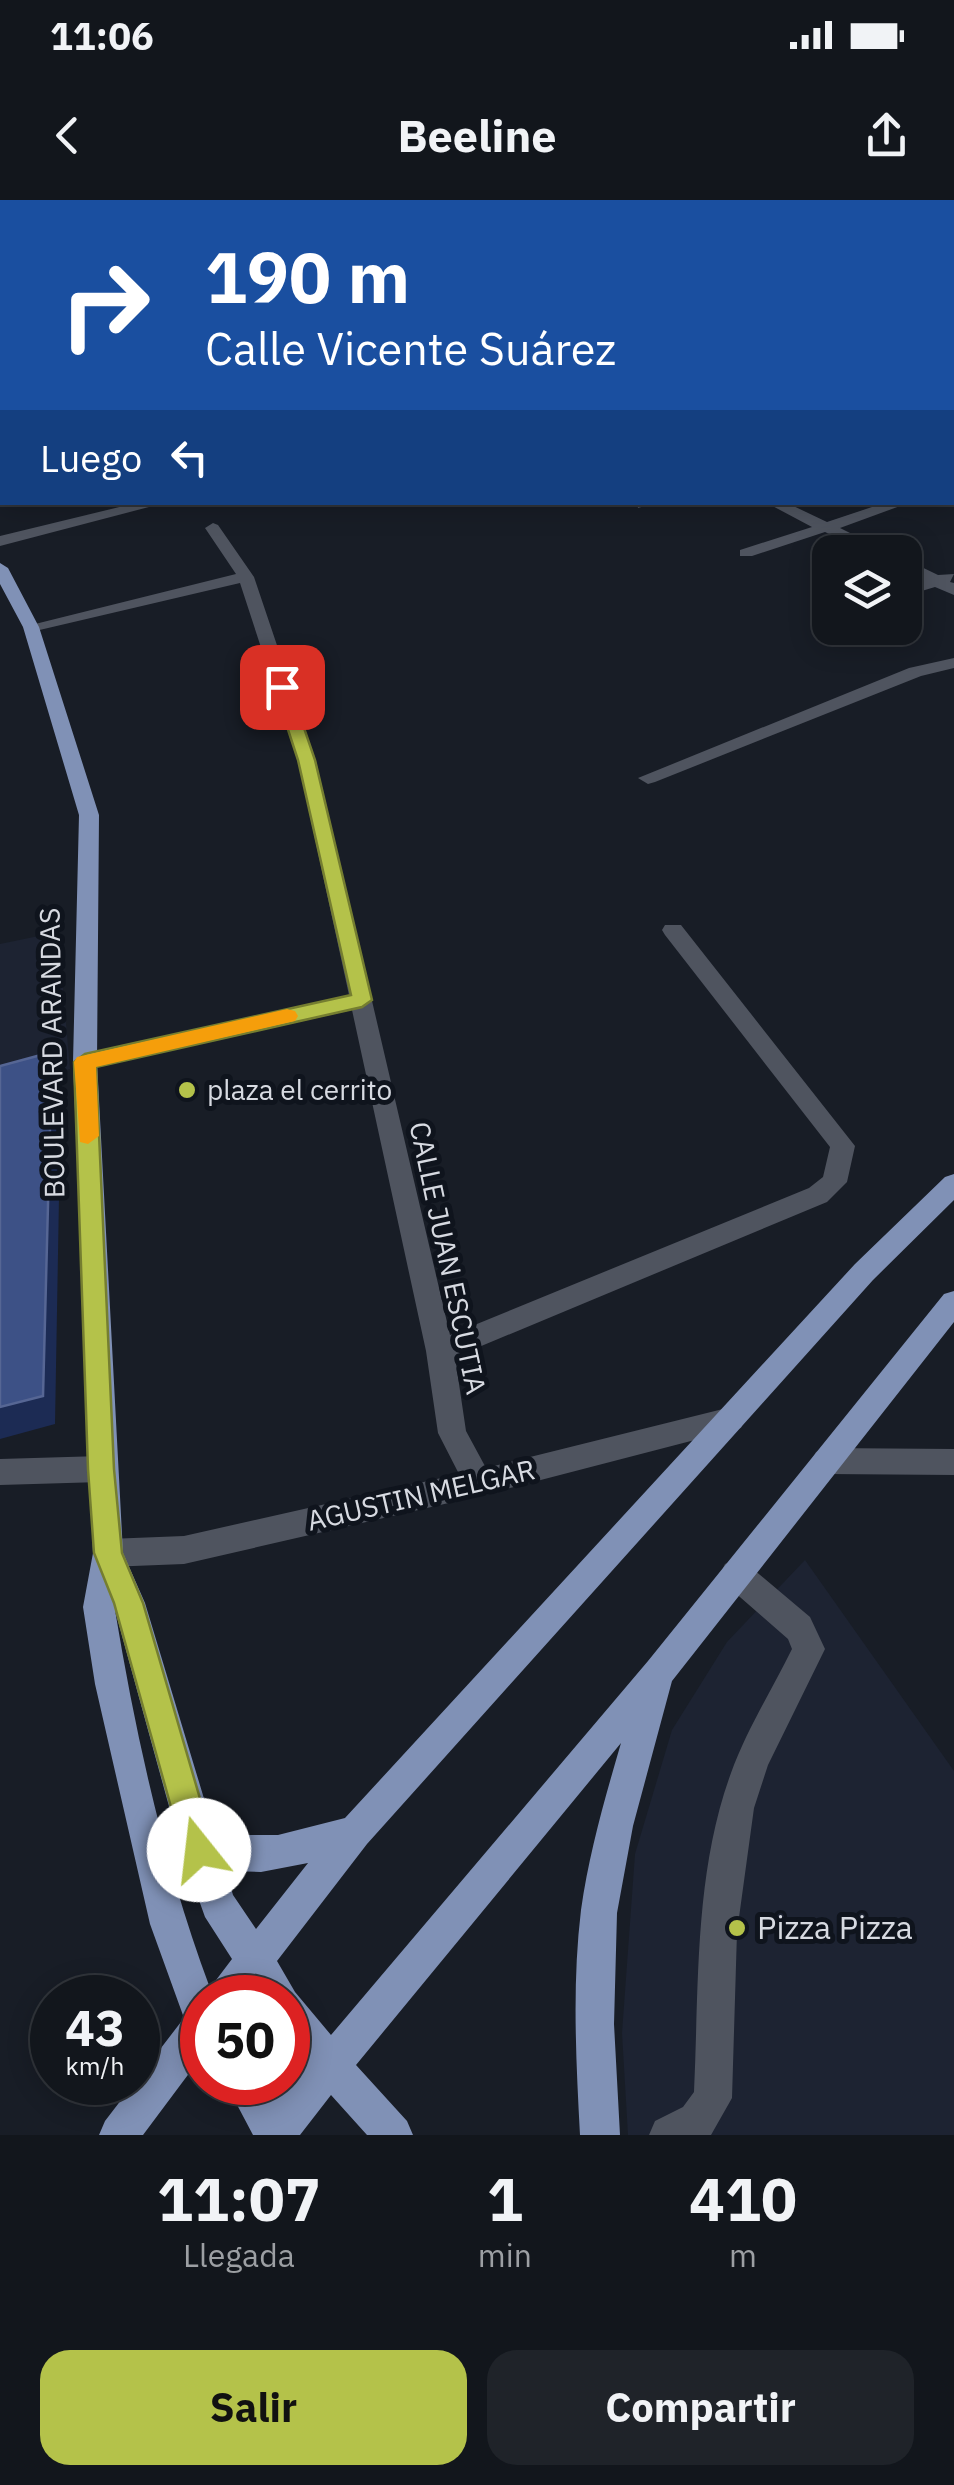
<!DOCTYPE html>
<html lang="es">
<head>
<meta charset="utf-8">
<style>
	:root { --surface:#12161c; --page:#1f2329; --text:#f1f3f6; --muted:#9c9fa3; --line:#31353b; --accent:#b4c24a }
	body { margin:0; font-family:"IBM Plex Sans",sans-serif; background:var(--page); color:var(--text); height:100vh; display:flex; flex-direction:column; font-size:38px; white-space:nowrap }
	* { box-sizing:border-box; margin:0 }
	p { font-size:32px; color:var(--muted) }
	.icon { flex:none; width:55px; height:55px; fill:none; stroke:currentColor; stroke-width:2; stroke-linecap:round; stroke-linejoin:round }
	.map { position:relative; height:1935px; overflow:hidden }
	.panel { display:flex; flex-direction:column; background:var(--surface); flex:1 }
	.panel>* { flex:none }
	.banner { position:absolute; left:0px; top:0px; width:955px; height:305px; box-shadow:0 5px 25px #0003,0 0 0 2px var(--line); background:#1a4fa0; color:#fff; overflow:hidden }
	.fabs { position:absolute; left:812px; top:335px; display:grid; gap:20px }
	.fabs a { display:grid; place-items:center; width:110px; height:110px; border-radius:20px; background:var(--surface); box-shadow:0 5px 25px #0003,0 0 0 2px var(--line); font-size:50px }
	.speed { position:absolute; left:30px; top:1775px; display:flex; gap:20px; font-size:50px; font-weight:700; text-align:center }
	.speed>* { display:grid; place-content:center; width:130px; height:130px; border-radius:50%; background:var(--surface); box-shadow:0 5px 25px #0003,0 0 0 2px var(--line); line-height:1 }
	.speed small { font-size:25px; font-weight:400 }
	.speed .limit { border:15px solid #d22; background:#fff; color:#111 }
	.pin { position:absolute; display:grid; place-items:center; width:85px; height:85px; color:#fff; margin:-42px; border-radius:20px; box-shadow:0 5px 15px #0006 }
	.me { position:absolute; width:110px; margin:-55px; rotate:344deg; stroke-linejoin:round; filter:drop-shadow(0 0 8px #0008) }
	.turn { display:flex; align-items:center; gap:35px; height:210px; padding:0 40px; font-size:45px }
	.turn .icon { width:130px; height:130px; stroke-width:2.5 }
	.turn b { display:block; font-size:70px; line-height:85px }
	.then { display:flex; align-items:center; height:95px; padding:0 40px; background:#0003; gap:20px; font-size:38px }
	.eta { display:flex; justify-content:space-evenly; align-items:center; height:170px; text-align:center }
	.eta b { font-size:60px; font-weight:800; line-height:70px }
	.cta { display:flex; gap:20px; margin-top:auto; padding:20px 40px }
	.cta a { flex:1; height:115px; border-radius:30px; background:var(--accent); color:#111; font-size:40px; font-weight:800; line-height:115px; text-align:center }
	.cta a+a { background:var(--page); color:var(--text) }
	.status { display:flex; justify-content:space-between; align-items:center; height:70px; padding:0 50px; background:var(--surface); direction:ltr }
	.status svg { height:28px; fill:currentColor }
	header { display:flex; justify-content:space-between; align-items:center; height:130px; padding:0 40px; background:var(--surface); font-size:45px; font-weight:800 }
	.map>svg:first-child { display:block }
	.built { fill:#1d2332 }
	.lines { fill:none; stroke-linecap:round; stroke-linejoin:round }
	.minor { fill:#4f545f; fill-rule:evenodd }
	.major { fill:#8091b6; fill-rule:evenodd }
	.shaded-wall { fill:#1c2b54 }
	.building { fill:#3d5186; stroke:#566694; stroke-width:2.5 }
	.route { fill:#b4c24a; stroke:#757e30; stroke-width:2.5 }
	.slow { fill:#f59e0b }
	.poi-dot { fill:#b4c24a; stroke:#0f141d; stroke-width:4 }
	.labels { text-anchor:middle; stroke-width:10; stroke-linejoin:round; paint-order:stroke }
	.street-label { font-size:28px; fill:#d7dae1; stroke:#0f141d }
	.poi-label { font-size:28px; fill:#d7dae1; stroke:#0f141d; text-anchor:start }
	.near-poi-label { font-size:32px; fill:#d7dae1; stroke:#0f141d; text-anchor:start }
</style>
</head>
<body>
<div class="status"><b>11:06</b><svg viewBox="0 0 49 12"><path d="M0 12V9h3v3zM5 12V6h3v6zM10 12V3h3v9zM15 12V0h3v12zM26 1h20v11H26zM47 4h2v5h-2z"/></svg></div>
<header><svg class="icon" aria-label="back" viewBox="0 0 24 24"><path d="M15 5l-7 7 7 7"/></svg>Beeline<svg class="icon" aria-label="share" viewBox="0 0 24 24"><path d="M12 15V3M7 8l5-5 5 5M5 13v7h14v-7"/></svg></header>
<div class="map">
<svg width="954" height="1935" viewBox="0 0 954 1935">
	<rect width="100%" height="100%" fill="#181d26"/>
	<g class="built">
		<path d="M58,732L70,869L0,887V744Z"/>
		<path d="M805,1360L954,1571V1935H628L622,1833L635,1654L672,1530L727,1442Z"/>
	</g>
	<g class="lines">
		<g class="minor">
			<path d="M497,0H511L512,2H499Z"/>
			<path d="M776,0H789L790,2H775Z"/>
			<rect x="952" y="109" width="2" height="8"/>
			<rect x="0" y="247" width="2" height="8"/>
			<rect x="952" y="283" width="2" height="8"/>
			<path d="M140,302H168L0,346V336Z"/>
			<path d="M637,302H658L638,308Z"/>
			<path d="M765,302H785L827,322L887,302H911L840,328L888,352H868L825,332L752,356H740V350L812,327Z"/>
			<path d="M213,323L218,325L254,377L316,561L450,1135L809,988L823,977L830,947L665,735L662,730L665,725H681L855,946L847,982L827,1002L455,1157L466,1231L486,1268L731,1207L741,1210L745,1219L741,1228L479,1296L184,1364L108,1367L97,1363L93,1353L97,1343L108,1339L184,1336L459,1274L438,1233L426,1151L352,810L85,870L73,862L85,854L349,795L298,561L240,383L31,432L23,427L236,374L205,328Z"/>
			<path d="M905,359L938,375L954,374L950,382L954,383V395L935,387L905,396V386L923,380L905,370Z"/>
			<path d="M954,458V468L921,476L655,582L648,584L638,578L909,468Z"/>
			<path d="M826,1248L954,1249V1275L826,1274L816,1270L811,1261L816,1252Z"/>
			<path d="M101,1256L111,1260L116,1269L111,1278L101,1282L0,1285V1259Z"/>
			<path d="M736,1359L747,1364L810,1417L825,1449L768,1565L754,1608L737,1732L732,1898L711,1935H649L655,1921L683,1907L694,1892C699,1786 694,1674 731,1573C747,1529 772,1490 792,1449L788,1439L725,1384L720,1374L725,1364Z"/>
		</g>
		<path class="major" d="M0,363L8,368L39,427L99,615L97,862L123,1353L145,1403L215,1635H278L345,1618L855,1064L945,977L954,974V1000L873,1080L367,1644L277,1761L295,1792L331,1835L648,1461L944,1094L954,1091V1122L672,1481L633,1626L617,1713L614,1824L620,1935H580C576,1860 572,1784 581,1710C589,1653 605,1598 621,1543L356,1865L407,1921L413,1935H367L331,1895L300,1935H253L225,1882H267L278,1898L306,1865L288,1839V1798H257L253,1792L249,1798H202V1856L143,1935H99L105,1921L184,1818L150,1724L95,1484L83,1407L93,1353L73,862L79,615L23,427L0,384ZM115,1410L181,1650L205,1717L232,1759L210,1788C165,1668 136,1537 115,1410ZM308,1663L256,1729L233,1695L226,1671L261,1672Z"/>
	</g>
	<path class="shaded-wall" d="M52,852L61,884L55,1224L0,1239V1207Z"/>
	<path class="building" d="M52,852L43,1196L0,1207V866Z"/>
	<path class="route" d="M282,482L290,487L315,560L372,800L362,807L96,867L114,1269L122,1353L143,1403L215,1650L210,1661L199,1666L188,1661L183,1650L114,1403L94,1353L88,1269L74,862L85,854L351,795L298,560L274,487Z"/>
	<path class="slow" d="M287,809L295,811L298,816L295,821L96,867L99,936L88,944L80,942L74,862L77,857Z"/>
	<g class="poi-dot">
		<circle cx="187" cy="890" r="10"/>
		<circle cx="737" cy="1728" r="10"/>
	</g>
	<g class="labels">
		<g class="street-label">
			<text transform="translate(52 853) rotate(-91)" y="10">BOULEVARD ARANDAS</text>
			<text transform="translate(448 1058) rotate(78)" y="10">CALLE JUAN ESCUTIA</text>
			<text transform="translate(421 1295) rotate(-13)" y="10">AGUSTIN MELGAR</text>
		</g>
		<g class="poi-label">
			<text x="207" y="900">plaza el cerrito</text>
		</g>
		<g class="near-poi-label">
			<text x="757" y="1739">Pizza Pizza</text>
		</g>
	</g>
</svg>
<div class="fabs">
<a><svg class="icon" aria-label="layers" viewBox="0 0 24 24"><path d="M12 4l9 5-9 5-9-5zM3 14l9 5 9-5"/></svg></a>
</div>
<div class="speed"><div>43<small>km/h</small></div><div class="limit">50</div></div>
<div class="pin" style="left:282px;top:487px;background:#d93025"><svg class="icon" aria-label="arrive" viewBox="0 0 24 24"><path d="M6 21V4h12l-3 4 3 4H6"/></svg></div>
<svg class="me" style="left:199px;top:1650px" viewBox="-20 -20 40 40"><circle r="19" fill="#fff"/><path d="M0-13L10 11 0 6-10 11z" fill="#b4c24a"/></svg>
<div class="banner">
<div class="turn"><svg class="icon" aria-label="right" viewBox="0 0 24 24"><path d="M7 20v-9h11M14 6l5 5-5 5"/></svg><div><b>190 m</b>Calle Vicente Suárez</div></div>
<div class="then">Luego<svg class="icon" aria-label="left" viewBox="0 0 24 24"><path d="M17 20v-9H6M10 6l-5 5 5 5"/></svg></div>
</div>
</div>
<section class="panel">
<div class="eta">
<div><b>11:07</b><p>Llegada</p></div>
<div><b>1</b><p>min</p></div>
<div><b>410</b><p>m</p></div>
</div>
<div class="cta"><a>Salir</a><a>Compartir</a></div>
</section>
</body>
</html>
